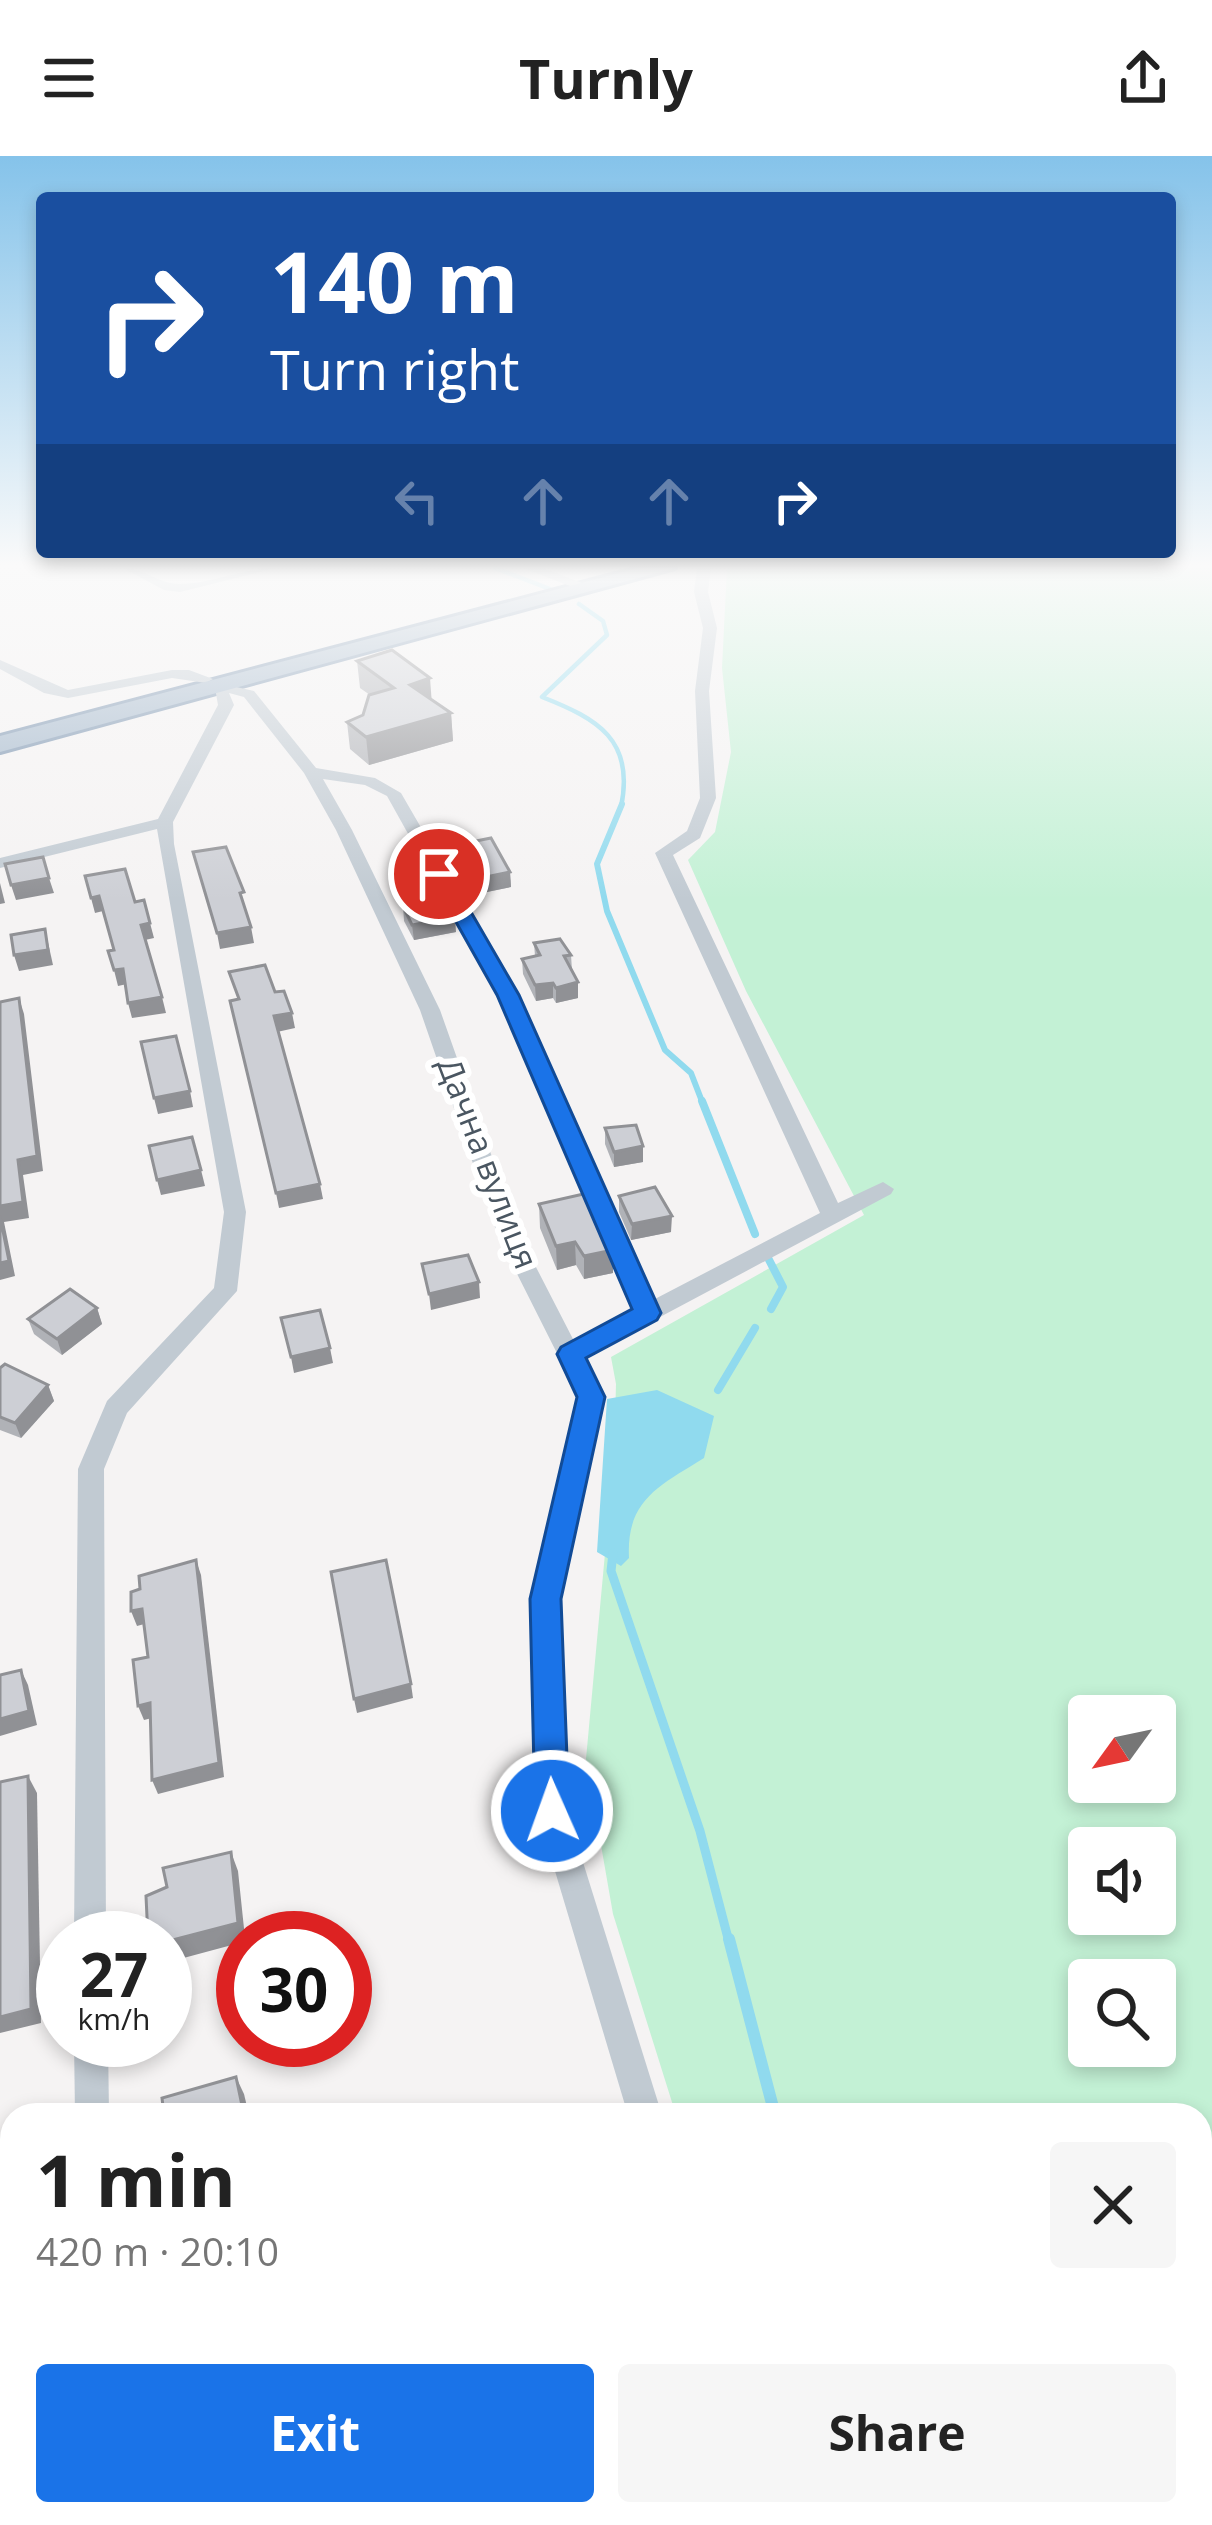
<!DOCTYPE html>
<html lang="en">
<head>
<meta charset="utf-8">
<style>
	:root { --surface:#fff; --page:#f6f6f6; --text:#222; --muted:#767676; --accent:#1a73e8 }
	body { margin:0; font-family:"Open Sans",sans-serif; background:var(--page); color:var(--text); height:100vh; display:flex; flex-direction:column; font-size:45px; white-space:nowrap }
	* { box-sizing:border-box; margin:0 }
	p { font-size:39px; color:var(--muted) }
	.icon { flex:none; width:66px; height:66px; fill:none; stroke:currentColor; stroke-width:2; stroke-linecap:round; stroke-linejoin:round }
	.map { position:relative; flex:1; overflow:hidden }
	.side { position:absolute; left:0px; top:1947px; width:1212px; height:423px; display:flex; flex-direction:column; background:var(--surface); border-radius:36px 36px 0 0; box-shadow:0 6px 18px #0003 }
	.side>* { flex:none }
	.banner { position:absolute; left:36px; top:36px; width:1140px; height:366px; border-radius:12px; box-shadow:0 6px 18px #0003; background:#1a4fa0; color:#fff; overflow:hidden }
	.needle { width:78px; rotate:237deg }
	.fabs { position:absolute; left:1068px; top:1539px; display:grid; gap:24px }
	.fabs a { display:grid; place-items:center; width:108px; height:108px; border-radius:12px; background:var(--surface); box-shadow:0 6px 18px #0003; font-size:60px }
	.speed { position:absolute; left:36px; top:1755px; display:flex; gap:24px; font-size:60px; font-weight:700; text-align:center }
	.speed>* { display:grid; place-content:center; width:156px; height:156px; border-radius:50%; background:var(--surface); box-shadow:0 6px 18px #0003; line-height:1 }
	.speed small { font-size:30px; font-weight:400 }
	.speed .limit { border:18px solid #d22; background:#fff; color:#111 }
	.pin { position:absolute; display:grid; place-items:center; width:102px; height:102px; color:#fff; margin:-51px; border:6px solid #fff; border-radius:50%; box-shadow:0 3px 12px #0007 }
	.me { position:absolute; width:132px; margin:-66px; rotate:358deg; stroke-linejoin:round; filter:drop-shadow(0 0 9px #0008) }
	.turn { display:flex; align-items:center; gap:42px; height:252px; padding:0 36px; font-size:54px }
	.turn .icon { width:156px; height:156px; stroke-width:2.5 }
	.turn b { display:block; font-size:84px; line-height:102px }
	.lanes { display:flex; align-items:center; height:114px; padding:0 36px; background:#0003; justify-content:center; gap:60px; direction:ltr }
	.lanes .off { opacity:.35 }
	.round { display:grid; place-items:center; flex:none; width:126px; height:126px; border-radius:12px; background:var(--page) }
	.summary { display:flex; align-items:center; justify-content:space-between; height:204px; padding:0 36px }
	h1 { font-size:72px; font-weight:700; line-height:90px }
	.action { display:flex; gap:24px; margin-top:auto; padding:24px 36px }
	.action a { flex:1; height:138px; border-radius:12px; background:var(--accent); color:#fff; font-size:48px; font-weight:700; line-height:138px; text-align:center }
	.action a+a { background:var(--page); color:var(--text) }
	header { display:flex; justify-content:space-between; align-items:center; height:156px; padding:0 36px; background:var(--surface); font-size:54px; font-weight:700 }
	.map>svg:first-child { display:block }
	.green { fill:#c3f1d5; fill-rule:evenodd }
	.water { fill:#90daee }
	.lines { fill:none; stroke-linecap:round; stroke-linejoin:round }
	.stream-far4 { stroke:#90daee; stroke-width:4.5 }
	.stream-far3 { stroke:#90daee; stroke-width:6 }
	.stream-far2 { stroke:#90daee; stroke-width:8 }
	.stream-far1 { stroke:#90daee; stroke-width:9 }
	.stream { stroke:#90daee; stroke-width:12 }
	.trunk-casing { stroke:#7690ad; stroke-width:6 }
	.minor { fill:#c1cad2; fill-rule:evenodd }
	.trunk { fill:#9fb4c9; fill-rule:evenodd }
	.wall { fill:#b0b2b7 }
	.shaded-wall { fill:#909195 }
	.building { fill:#cdcfd5; stroke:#909195; stroke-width:3 }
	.route { fill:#1a73e8; stroke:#114b97; stroke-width:3 }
	.labels { text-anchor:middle; stroke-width:12; stroke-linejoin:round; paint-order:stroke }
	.street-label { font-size:33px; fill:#4a5661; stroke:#fff }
</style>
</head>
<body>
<header><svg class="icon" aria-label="menu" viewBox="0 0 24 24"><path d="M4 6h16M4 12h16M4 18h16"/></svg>Turnly<svg class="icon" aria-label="share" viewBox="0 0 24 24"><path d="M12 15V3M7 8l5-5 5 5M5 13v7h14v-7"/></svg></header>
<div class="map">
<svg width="1212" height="2369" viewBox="0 0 1212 2369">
	<rect width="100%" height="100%" fill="#f5f3f3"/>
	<path class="green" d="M727,412H1212V2369H830L825,2358H1200V1959H676L613,1758L586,1603L614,1300L616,1228L611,1201L864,1059L746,835L688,704L715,676L731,596L722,512ZM1089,1560H1155V1626H1089ZM1089,1692H1155V1758H1089ZM1089,1824H1155V1890H1089Z"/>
	<path class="water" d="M657,1234L714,1260L704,1302C659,1330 626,1344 629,1402L621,1410L597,1396L607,1243Z"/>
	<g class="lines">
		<g class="stream-far4">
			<path d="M495,412L550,433"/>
			<path d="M579,448L603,465L607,479L542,541C598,563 635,584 621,651"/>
		</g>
		<path class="stream-far3" d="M622,648L597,708L607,755L665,894L691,917L703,948"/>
		<g class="stream-far2">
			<path d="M702,945L755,1078"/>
			<path d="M766,1098L783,1131L771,1153"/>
			<path d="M718,1234L755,1172"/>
		</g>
		<path class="stream-far1" d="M613,1397L611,1415L700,1675L729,1786"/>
		<g class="stream">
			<path d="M729,1783L775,1959"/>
			<path d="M899,2358L902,2369"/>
		</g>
		<g class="trunk-casing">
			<path id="trunk" d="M638,412H675L0,596V580Z"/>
		</g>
		<g class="minor">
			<path d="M123,412C144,412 159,428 179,428C211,428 243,412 276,412L180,436L164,434Z"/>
			<path d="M523,412H543L595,432L583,435Z"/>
			<path d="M697,412H711L708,436L717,472L709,535L716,642L700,682L673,699L838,1047L883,1026L894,1033L891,1038L583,1202L603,1241L559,1443L567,1655L662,1959H628L537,1655L531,1443L579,1241L498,1080L420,854L336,674L304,617L244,541L229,537L234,549L173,666L174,688L246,1056L237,1135L127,1257L104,1313L106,1782H74L78,1313L107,1245L214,1132L224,1056L157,673L0,712V702L158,663L218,549L214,526L254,535L316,612L375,622L401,637L518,839L653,1144L820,1057L655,697L687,675L700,642L695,535L703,472L694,436ZM323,623L365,629L387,640L498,839L634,1154L574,1185L520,1080L440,854L352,674Z"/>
			<path d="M0,504L68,534L172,514H189L213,523L206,527L172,522L68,542L44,537L0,513Z"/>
			<path d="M74,1884H108L109,1959H75Z"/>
			<path d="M97,2358H137L138,2369H98Z"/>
			<path d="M745,2358H785L789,2369H749Z"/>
		</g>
		<use href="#trunk" class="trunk"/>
	</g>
	<g class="wall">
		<path d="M357,505L432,544L451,557L453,585L369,609L350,593L347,566L363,559L370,539L360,532Z"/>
		<path d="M461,688L510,716L511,731L482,737L462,703Z"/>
		<path d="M403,750L456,776L414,784L404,765Z"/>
		<path d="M534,787L571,799L572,814L578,842L556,847L553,842L536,845L523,818L522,803L535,800Z"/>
		<path d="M605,972L643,1006L614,1011L605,988Z"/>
		<path d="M619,1040L671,1076L631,1084L619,1056Z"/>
		<path d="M539,1048L613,1117L584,1123L576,1109L557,1114L540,1072Z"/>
		<path d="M97,1152L102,1168L62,1199L34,1178L28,1163Z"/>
		<path d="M0,1212L48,1229L54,1245L21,1282L0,1274Z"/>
	</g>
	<g class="shaded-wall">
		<path d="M430,522L432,549L410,529Z"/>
		<path d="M451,557L453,585L369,609L366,581Z"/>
		<path d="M510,716L511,731L482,737L481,722Z"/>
		<path d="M49,722L54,737L16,744L11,729Z"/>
		<path d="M0,727L5,747L0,748Z"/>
		<path d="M99,740L103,755L95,757L91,742Z"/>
		<path d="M455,761L456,776L414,784L412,769Z"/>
		<path d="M150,767L154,782L145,784L141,769Z"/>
		<path d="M251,771L254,787L220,793L217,777Z"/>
		<path d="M45,773L53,809L19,815L14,799Z"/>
		<path d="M123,813L127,828L118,830L114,814Z"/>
		<path d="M578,826V842L556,847V832Z"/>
		<path d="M553,827V842L536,845L535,829Z"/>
		<path d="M162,841L166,857L132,862L128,847Z"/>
		<path d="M19,842L24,858L43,1015L23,1019L29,1062L4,1066L15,1120L0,1124V1050L18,1004Z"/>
		<path d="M292,857L295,872L277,876L274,860Z"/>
		<path d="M190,935L193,951L158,958L154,942Z"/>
		<path d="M643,990V1006L614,1011V996Z"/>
		<path d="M201,1014L205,1030L161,1039L157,1024Z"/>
		<path d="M320,1028L323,1043L279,1052L276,1037Z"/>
		<path d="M672,1060L671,1076L631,1084L632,1068Z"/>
		<path d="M575,1086L576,1109L557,1114L556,1090Z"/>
		<path d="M613,1094V1117L584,1123V1100Z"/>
		<path d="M479,1126L480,1142L431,1154L429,1138Z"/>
		<path d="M97,1152L102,1168L62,1199L57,1183Z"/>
		<path d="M330,1192L333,1207L294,1217L291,1201Z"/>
		<path d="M48,1229L54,1245L21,1282L15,1267Z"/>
		<path d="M196,1404L201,1419L224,1621L158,1638L152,1624Z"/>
		<path d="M142,1453L148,1467L137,1470L131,1455Z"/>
		<path d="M21,1514L28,1529L37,1569L0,1580V1563Z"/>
		<path d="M411,1528L413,1542L357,1557L354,1543Z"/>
		<path d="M150,1547L156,1561L144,1564L138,1550Z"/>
		<path d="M28,1620L37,1637L41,1867L0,1877V1861Z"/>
		<path d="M231,1696L238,1715L245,1782H243V1786L165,1807V1786Z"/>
		<path d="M236,1921L244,1938L249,1959H244Z"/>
		<path d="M12,2199V2215L0,2219V2203Z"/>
		<path d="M3,2257L12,2263V2340L0,2344Z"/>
		<path d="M278,2358H283L285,2369H280Z"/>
	</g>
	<g class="building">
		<path d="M392,494L430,522L410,529L451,557L366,581L347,566L363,559L369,539L394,532L357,505Z"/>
		<path d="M491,682L510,716L481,722L461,688Z"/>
		<path d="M226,691L244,736L240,737L251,771L217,777L193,696Z"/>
		<path d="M43,701L49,722L11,729L5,708Z"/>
		<path d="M125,713L135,746L144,744L150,767L141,769L162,841L128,847L123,813L114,814L108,795L114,794L99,740L91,742L85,720Z"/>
		<path d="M445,742L455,761L412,769L403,750Z"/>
		<path d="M45,773L48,794L14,799L11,779Z"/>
		<path d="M560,783L571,799L564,800L578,826L556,832L553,827L535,829L522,803L540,799L534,787Z"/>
		<path d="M265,809L275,836L284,835L292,857L274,860L320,1028L276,1037L230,845L239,843L229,816Z"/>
		<path d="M19,842L37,1000L18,1004L23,1046L0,1050V846Z"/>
		<path d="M176,880L190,935L154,942L141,886Z"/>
		<path d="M636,969L643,990L614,996L605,972Z"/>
		<path d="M192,981L201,1014L157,1024L149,990Z"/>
		<path d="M655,1031L672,1060L632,1068L619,1040Z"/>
		<path d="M588,1037L613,1094L584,1100L575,1086L556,1090L539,1048Z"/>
		<path d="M0,1060L9,1105L0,1107Z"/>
		<path d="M468,1099L479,1126L429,1138L422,1108Z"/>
		<path d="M70,1133L97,1152L57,1183L28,1163Z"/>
		<path d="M320,1154L330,1192L291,1201L281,1162Z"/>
		<path d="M5,1208L48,1229L15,1267L0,1261V1212Z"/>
		<path d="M196,1404L219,1607L152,1624L150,1547L138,1550L133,1504L148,1501L142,1453L131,1455V1436L140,1433L139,1420Z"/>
		<path d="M386,1404L411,1528L354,1543L331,1416Z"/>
		<path d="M21,1514L29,1555L0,1563V1519Z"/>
		<path d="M28,1620L31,1853L0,1861V1626Z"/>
		<path d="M231,1696L238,1767L165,1786V1782H148L146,1740L167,1731L163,1712Z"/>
		<path d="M236,1921L244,1959H164L162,1942Z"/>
		<path d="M12,2094V2199L0,2203V2097Z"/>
		<path d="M3,2257L5,2333L0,2335V2258Z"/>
		<path d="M210,2358H278L280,2369H211Z"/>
	</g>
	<linearGradient id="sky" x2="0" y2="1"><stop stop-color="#85c3ea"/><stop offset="0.55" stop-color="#fafafa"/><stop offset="1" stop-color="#fafafa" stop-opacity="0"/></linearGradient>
	<rect width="1212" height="744" fill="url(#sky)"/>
	<path class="route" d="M439,712L449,718L519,839L661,1157L657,1164L586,1202L605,1241L561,1443L569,1655L564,1667L552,1672L540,1667L535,1655L530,1443L577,1241L557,1198L561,1191L632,1153L497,839L429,718Z"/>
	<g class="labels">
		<g class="street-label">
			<text transform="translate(488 1007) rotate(69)" y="12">Дачна вулиця</text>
		</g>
	</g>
</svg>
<div class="fabs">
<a><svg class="needle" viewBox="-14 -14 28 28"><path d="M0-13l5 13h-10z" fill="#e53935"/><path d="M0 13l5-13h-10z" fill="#767676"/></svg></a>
<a><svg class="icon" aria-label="sound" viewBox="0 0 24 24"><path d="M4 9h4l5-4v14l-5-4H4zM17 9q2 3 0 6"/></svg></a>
<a><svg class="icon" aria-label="search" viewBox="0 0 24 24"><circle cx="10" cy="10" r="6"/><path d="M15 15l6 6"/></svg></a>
</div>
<div class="speed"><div>27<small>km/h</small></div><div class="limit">30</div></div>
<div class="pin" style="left:439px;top:718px;background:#d93025"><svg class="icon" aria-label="arrive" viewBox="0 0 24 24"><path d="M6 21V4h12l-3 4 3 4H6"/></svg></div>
<svg class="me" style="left:552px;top:1655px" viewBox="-20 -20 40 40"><circle r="17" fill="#1a73e8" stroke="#fff" stroke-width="3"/><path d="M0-11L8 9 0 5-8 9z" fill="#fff"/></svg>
<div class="banner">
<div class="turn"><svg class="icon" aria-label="right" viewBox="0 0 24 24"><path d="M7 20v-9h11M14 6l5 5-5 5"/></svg><div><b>140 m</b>Turn right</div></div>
<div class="lanes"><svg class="icon off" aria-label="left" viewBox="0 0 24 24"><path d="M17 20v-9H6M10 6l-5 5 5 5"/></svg><svg class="icon off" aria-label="ahead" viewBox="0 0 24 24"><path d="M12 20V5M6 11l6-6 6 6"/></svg><svg class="icon off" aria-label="ahead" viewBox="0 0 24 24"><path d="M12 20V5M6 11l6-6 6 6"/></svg><svg class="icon" aria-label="right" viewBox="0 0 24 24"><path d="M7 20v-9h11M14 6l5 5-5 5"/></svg></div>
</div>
<section class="side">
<div class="summary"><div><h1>1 min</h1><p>420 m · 20:10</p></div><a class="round"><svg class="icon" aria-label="close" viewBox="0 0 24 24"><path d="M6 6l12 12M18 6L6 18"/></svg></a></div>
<div class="action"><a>Exit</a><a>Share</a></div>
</section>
</div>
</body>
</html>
